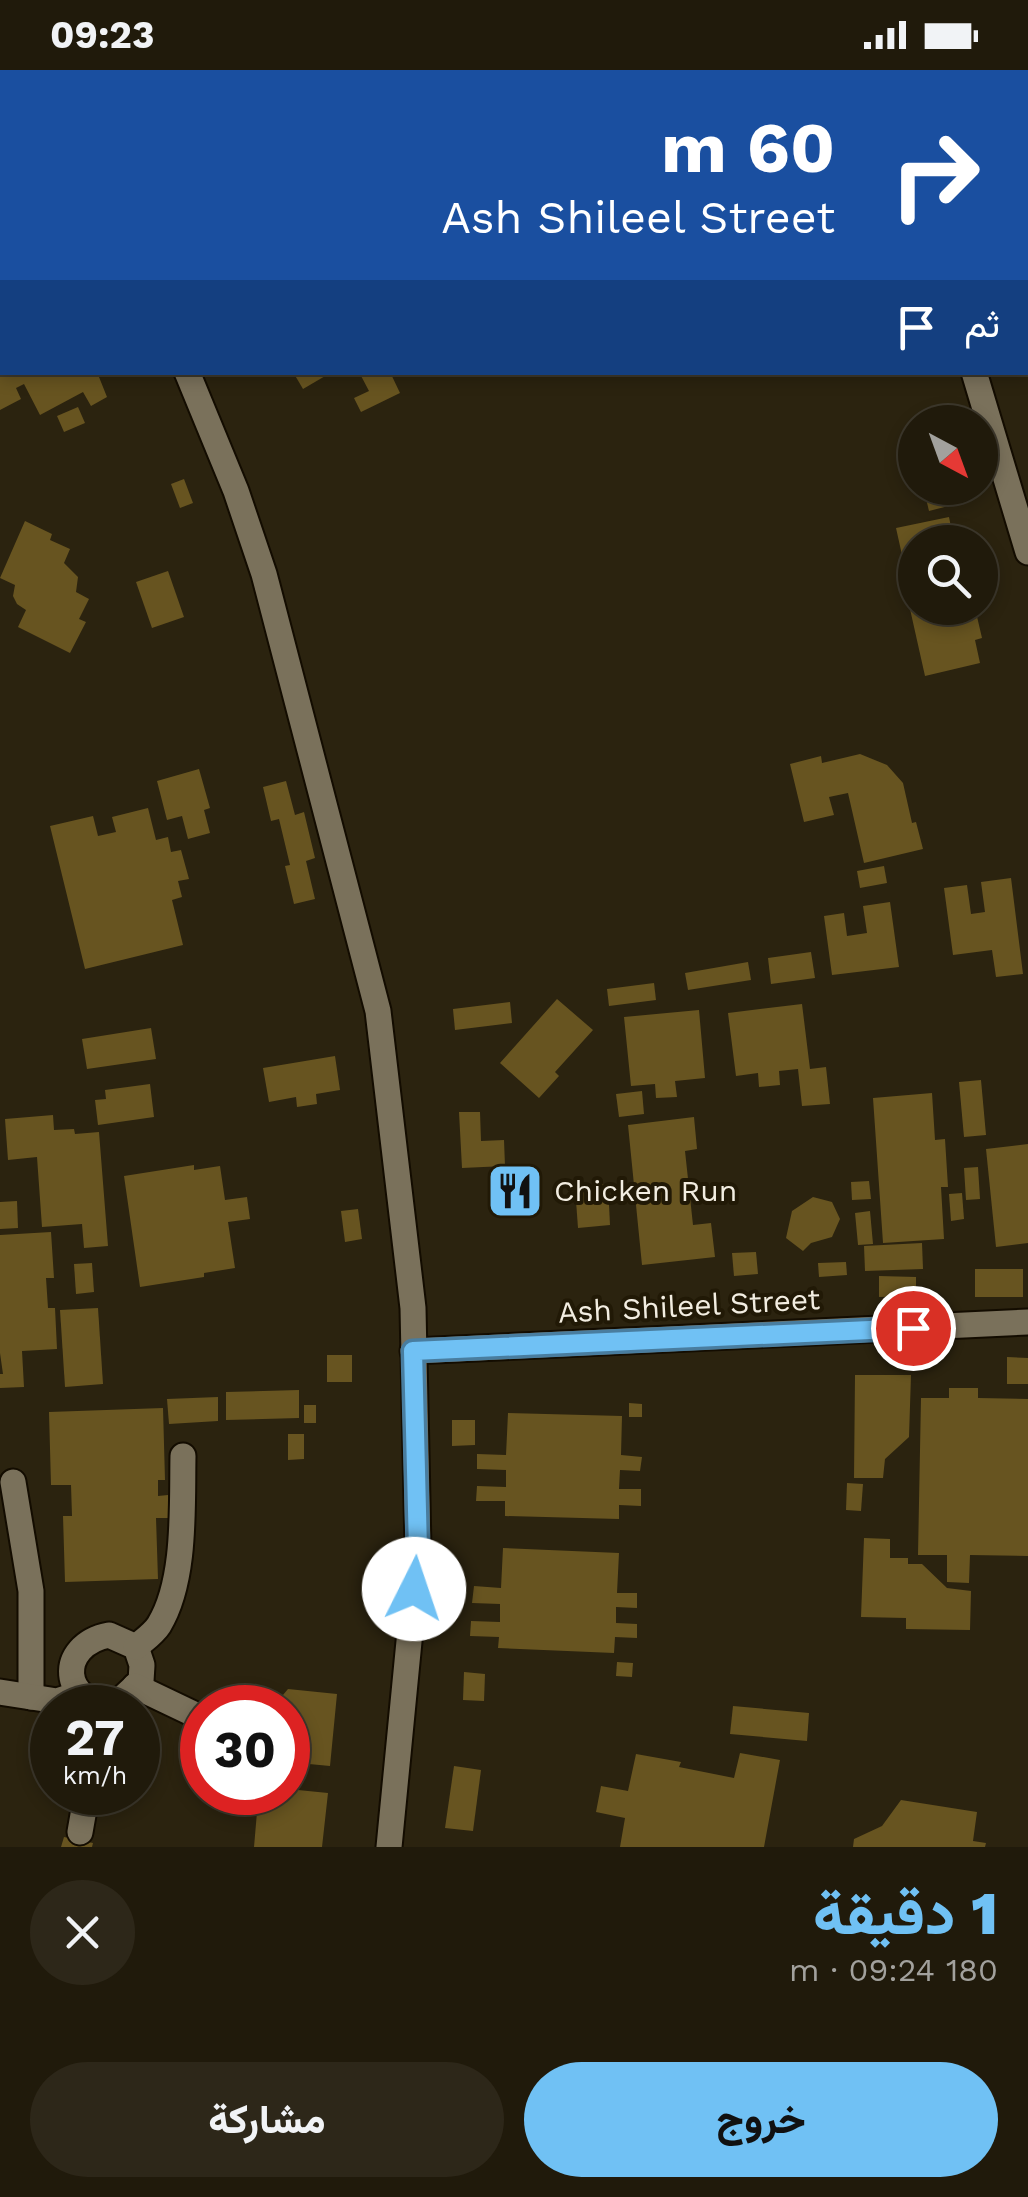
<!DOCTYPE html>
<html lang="ar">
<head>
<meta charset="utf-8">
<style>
	:root { --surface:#201a0b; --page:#2d2719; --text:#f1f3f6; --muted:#a2a19d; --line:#3d382c; --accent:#70c1f4 }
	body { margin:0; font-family:"Work Sans",Vazirmatn,sans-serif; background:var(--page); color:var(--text); direction:rtl; height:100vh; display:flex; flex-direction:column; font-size:38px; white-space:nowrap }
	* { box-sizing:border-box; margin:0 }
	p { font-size:32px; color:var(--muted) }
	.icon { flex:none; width:55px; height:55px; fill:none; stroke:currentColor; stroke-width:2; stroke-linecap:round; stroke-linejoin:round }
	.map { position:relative; height:1777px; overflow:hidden; direction:ltr }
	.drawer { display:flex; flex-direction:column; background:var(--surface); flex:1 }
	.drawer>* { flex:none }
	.hud { position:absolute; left:0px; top:0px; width:1030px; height:305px; box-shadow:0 5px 15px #0003,0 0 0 2px var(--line); direction:rtl; background:#1a4fa0; color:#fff; overflow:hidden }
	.needle { width:65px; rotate:139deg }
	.fabs { position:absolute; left:898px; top:335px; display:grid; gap:20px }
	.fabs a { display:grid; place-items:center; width:100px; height:100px; border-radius:50%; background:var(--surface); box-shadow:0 5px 15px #0003,0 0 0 2px var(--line); font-size:50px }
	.speed { position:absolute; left:30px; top:1615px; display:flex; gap:20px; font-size:50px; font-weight:700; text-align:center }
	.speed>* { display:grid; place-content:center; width:130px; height:130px; border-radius:50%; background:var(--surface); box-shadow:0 5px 15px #0003,0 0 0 2px var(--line); line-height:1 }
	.speed small { font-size:25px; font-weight:400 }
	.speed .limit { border:15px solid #d22; background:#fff; color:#111 }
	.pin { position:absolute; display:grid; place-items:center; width:85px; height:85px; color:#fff; margin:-42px; border:5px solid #fff; border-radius:50%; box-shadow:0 2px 10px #0007 }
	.me { position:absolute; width:110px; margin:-55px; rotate:4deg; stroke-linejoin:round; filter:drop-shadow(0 0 8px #0008) }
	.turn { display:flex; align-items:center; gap:35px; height:210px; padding:0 30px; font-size:45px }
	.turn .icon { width:130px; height:130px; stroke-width:2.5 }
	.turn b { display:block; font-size:70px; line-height:85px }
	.then { display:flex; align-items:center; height:95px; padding:0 30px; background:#0003; gap:20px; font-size:38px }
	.round { display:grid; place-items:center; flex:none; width:105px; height:105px; border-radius:52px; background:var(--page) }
	.summary { display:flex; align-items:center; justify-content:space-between; height:170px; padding:0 30px }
	h1 { font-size:60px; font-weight:800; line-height:75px; color:var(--accent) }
	.primary-button { display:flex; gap:20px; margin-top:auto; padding:20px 30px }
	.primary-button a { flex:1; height:115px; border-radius:60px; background:var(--accent); color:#111; font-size:40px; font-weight:800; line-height:115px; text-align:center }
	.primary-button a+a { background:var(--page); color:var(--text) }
	.status { display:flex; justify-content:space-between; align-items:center; height:70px; padding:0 50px; background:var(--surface); direction:ltr }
	.status svg { height:28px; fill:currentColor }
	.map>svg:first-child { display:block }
	.building { fill:#675420 }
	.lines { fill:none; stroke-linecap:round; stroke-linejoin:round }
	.street-casing { stroke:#130c00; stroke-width:29 }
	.street { stroke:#7a715b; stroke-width:25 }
	.route-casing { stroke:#497d9f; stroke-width:25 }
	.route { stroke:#70c1f4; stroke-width:18 }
	.labels { text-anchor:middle; stroke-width:8; stroke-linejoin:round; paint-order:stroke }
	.poi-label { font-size:30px; fill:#f2ede1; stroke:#211906; text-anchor:start }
	.street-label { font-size:30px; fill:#f2ede1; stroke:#211906 }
</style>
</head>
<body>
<div class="status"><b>09:23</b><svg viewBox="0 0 49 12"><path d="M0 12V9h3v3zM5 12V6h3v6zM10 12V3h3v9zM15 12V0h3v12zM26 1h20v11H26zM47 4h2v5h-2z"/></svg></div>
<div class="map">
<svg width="1028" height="1777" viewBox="0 0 1028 1777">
	<rect width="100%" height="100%" fill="#2b230f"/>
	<g class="building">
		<path d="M0,302H36L37,306L44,302H97L107,327L91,336L83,322L40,345L24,314L16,318L21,329L0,340Z"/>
		<path d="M293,302H332L303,319Z"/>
		<path d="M359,302H390L400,323L361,342L354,328L369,321Z"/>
		<path d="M78,337L85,353L64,362L57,346Z"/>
		<path d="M184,409L193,433L180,438L171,414Z"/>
		<path d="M936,418H960L964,432L929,441L924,420Z"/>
		<path d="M949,447L954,472H915V520L910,521L896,458Z"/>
		<path d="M25,451L52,464L50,470L70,479L64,493L78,507L76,522L89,529L79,549L86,552L70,583L18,557L26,540L17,534L13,526L15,515L0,508Z"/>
		<path d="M168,501L184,547L152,558L136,512Z"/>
		<path d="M916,538H975L982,568L975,570L980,593L925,606L910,539Z"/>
		<path d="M860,684L887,695L903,713L912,753L916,752L923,779L864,793L848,723L829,727L834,745L804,752L790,694L821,686L822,693Z"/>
		<path d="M199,699L210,738L204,740L210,763L188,769L182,746L167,750L157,711Z"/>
		<path d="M286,711L295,745L304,742L315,788L306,791L315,829L294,834L285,796L290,795L279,749L271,751L263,717Z"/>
		<path d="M148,738L156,770L168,767L171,782L181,780L189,809L178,811L182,827L172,830L183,875L85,899L50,756L93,746L98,766L116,762L112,747Z"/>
		<path d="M884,796L887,813L860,818L857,801Z"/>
		<path d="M1011,808L1023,904L996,907L992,880L953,885L944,818L967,815L971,844L985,842L981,812Z"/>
		<path d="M890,832L899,897L832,905L824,846L844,843L847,866L867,863L863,836Z"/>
		<path d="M811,882L815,908L771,914L768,888Z"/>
		<path d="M748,892L751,910L688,920L685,903Z"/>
		<path d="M654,913L656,930L609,936L607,919Z"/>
		<path d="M557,929L593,960L555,1002L559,1006L539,1028L500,993Z"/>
		<path d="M510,932L512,953L455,960L453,939Z"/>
		<path d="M802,934L810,999L826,997L830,1034L802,1036L798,999L779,1001L780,1015L759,1017L758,1003L736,1006L728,943Z"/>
		<path d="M699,940L705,1008L675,1011L677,1027L656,1028L655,1014L631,1016L624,947Z"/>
		<path d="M151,958L156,989L87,999L82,969Z"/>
		<path d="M335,986L340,1020L316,1024L317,1034L297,1037L296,1027L269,1032L263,998Z"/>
		<path d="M981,1010L986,1065L964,1067L959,1012Z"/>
		<path d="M150,1014L154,1047L98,1055L95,1030L106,1029L105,1020Z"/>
		<path d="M642,1021L644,1044L619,1047L616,1024Z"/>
		<path d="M932,1023L935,1070L945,1069L948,1117H941L944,1169L883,1173L873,1028Z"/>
		<path d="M459,1042H480L481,1071L504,1070L505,1096L462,1098Z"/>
		<path d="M53,1045L54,1060L74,1059L75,1064L99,1062L108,1176L84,1178L82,1154L42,1157L37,1087L8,1090L5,1049Z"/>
		<path d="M694,1047L697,1079L685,1081L693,1155L711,1153L715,1187L642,1195L628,1055Z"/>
		<path d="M1028,1074V1173L996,1177L986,1079Z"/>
		<path d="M194,1095V1100L220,1096L225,1130L247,1127L250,1149L228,1152L235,1198L204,1203V1207L140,1217L124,1106Z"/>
		<path d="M978,1097L980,1129L966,1130L964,1098Z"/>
		<path d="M869,1111L871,1129L852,1130L851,1112Z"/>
		<path d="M608,1114L610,1155L578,1158L575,1117Z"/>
		<path d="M962,1123L964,1149L951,1151L949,1124Z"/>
		<path d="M813,1127L832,1132L840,1149L832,1167L811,1173L803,1181L786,1168L792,1141Z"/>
		<path d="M17,1131L18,1158L0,1159V1132Z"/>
		<path d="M358,1139L362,1169L345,1172L341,1141Z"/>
		<path d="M870,1141L873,1174L858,1175L855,1143Z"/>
		<path d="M51,1162L54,1208H46L48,1238H55L57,1279L22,1281L24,1317L0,1318V1304H3L0,1283V1165Z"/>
		<path d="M922,1173L923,1199L865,1201L864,1176Z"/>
		<path d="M756,1182L758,1204L734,1206L732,1183Z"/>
		<path d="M846,1192L847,1205L819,1207L818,1193Z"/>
		<path d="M92,1193L94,1222L76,1224L74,1194Z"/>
		<rect x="975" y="1199" width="48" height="28"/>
		<path d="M879,1206L916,1207V1226L879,1227Z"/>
		<path d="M98,1238L103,1314L65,1317L60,1240Z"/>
		<rect x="327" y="1285" width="25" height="27"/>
		<path d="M1007,1287L1028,1288V1314H1007Z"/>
		<path d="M855,1305H911L909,1367L885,1389L883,1408H854Z"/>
		<path d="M949,1318H978V1328L1028,1329V1486L970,1485L969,1513L947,1512V1485H918L921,1328H949Z"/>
		<path d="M299,1320V1348L226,1350V1322Z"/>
		<path d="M218,1327V1351L169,1354L167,1329Z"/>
		<path d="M629,1333L642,1334V1347H629Z"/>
		<rect x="304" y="1335" width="12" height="18"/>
		<path d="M163,1338L165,1410H158V1426L168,1425L169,1448H156L158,1509L65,1512L63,1446H72L71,1415H51L49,1342Z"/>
		<path d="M508,1343L622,1346L621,1385L642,1387L640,1401L620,1400L619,1419H641V1436L619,1435V1449L505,1446V1431H476L477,1416L506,1417V1400L477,1399V1384L506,1385Z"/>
		<path d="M452,1350H475V1375L452,1376Z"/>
		<path d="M288,1364H304V1389L288,1390Z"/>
		<path d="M847,1413L863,1414L861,1441L846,1440Z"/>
		<path d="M864,1468L890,1469V1488H908V1494H922L947,1518L971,1521L970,1560L906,1559V1548L861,1547Z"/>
		<path d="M503,1478L619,1483L617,1523H637V1538L616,1537V1553L637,1554V1568L615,1567L614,1583L498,1578L499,1567L470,1566L471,1551L500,1552V1534L472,1533L474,1516L501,1518Z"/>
		<path d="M617,1592L633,1593L632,1607L616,1606Z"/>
		<path d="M464,1602L485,1604L484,1631L463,1630Z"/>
		<path d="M288,1619L337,1624L330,1696L288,1692V1638H272Z"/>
		<path d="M733,1636L809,1643L807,1671L730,1664Z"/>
		<path d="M740,1683L780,1690L764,1777H620L625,1748L596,1742L601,1716L628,1721L636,1684L681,1692L679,1697L734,1708Z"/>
		<path d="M454,1696L481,1700L473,1761L445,1758Z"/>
		<path d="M288,1719L328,1723L322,1777H254L257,1742L275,1722H288Z"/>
		<path d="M901,1730L977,1742L973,1771L986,1773L985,1777H853L854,1769L882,1756Z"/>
		<path d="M64,1767L93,1773L92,1777H61Z"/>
	</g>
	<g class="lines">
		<g class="street-casing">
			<g id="street">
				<path d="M24,0L25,2"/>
				<path d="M853,0L854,2"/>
				<path d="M294,2L299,0"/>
				<path d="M187,302L236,421L264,504L378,941L413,1238L418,1479L389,1777"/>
				<path d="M974,302L1028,482"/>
				<path d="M413,1281L1028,1252"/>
				<path d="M13,1412L31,1521V1627"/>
				<path d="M109,1565L136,1577L142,1595L141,1611L116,1634C60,1637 56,1575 109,1565Z"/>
				<path d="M136,1577C144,1570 154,1563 159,1555C186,1511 182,1437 183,1386"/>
				<path d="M135,1616L202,1648"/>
				<path d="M0,1622L57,1631L79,1624"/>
				<path d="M80,1762L87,1722"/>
			</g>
		</g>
		<use href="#street" class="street"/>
	</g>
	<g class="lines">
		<g class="route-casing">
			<path id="route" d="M414,1519L418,1480L413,1281L913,1258"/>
		</g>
		<use href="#route" class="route"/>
	</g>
	<defs>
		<g id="restaurant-square" transform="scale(2.875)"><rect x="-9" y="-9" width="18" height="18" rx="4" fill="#70c1f4" stroke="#211906"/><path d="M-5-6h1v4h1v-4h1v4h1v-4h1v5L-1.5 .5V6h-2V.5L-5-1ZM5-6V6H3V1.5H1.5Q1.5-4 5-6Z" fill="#111"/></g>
	</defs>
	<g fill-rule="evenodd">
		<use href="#restaurant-square" x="515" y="1121"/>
	</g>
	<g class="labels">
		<g class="poi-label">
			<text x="554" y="1131">Chicken Run</text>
		</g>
		<g class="street-label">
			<text transform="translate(689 1236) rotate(-3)" y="10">Ash Shileel Street</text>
		</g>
	</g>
</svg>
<div class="fabs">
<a><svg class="needle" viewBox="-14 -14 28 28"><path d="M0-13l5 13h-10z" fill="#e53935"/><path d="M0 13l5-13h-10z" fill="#a2a19d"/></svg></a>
<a><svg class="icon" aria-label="search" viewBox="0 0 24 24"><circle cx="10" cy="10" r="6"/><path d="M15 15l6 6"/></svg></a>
</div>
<div class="speed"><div>27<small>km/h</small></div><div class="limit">30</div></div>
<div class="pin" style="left:913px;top:1258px;background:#d93025"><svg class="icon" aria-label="arrive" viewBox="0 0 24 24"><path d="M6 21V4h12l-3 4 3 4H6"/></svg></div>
<svg class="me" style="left:414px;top:1519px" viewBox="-20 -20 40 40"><circle r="19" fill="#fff"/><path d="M0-13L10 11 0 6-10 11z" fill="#70c1f4"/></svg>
<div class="hud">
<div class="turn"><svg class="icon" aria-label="right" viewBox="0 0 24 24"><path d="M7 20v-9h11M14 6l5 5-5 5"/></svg><div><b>60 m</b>Ash Shileel Street</div></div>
<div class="then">ثم<svg class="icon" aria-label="arrive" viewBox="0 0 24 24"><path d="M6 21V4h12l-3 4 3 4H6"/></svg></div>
</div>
</div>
<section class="drawer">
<div class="summary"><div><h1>1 دقيقة</h1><p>180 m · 09:24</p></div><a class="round"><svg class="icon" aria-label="close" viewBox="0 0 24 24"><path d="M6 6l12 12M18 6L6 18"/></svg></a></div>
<div class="primary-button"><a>خروج</a><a>مشاركة</a></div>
</section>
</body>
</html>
